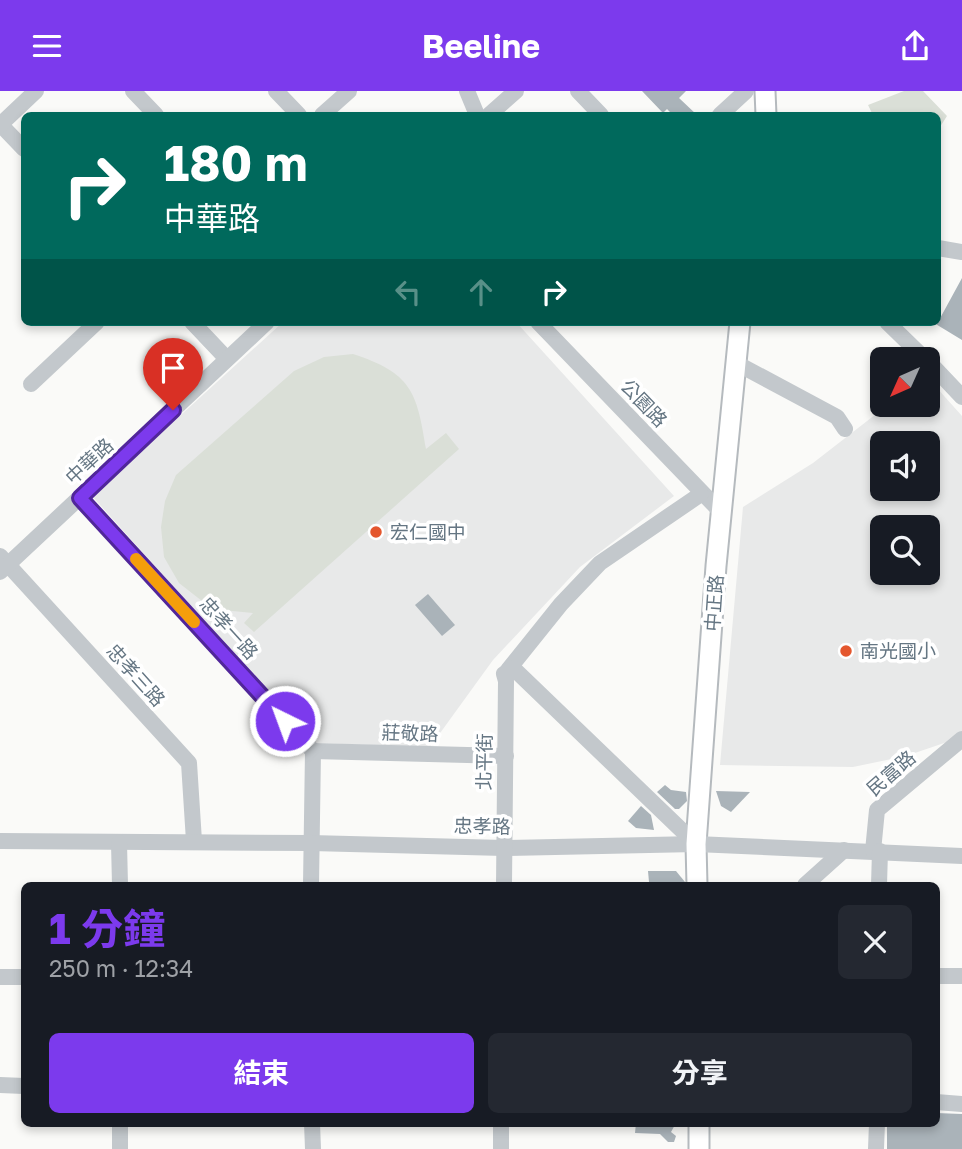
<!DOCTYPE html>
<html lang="zh-TW">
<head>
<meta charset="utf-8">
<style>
	:root { --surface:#171b24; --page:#242831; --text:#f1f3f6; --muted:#9ea1a6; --accent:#7c3aed }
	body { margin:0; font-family:"Golos Text","Noto Sans TC",sans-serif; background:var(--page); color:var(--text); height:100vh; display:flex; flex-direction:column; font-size:26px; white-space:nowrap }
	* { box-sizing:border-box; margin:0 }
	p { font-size:23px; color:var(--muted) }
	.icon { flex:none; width:38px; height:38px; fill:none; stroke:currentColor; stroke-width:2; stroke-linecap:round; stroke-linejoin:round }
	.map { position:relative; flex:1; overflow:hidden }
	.details { position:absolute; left:21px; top:791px; width:919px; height:245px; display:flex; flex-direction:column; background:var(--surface); border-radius:10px; box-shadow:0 4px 10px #0003 }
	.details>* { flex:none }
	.top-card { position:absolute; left:21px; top:21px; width:920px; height:214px; border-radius:10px; box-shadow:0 4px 10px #0003; background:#00695c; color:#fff; overflow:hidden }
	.needle { width:46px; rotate:225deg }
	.controls { position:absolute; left:870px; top:256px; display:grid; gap:14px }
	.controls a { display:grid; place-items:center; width:70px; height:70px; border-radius:10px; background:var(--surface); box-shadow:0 4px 10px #0003; font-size:35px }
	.pin { position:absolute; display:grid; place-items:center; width:60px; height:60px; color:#fff; margin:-72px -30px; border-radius:50% 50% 50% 0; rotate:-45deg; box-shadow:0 0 7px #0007 }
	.pin .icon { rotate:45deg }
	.me { position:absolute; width:77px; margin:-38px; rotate:318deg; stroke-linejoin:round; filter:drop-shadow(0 0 5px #0008) }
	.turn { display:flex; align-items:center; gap:24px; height:147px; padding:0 28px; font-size:32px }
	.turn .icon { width:91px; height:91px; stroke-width:2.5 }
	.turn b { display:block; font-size:49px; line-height:60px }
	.lanes { display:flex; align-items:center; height:66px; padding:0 28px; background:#0003; justify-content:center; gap:35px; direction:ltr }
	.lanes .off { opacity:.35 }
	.round { display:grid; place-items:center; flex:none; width:74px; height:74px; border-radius:10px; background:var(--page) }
	.overview { display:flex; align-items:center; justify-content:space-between; height:119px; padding:0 28px }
	h1 { font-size:42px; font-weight:700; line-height:52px; color:var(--accent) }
	.cta { display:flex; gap:14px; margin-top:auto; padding:14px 28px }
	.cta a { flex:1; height:80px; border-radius:10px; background:var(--accent); color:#fff; font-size:28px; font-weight:700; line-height:80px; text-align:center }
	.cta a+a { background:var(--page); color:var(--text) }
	header { display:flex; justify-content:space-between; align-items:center; height:91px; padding:0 28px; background:var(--accent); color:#fff; font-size:32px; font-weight:700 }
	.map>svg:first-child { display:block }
	.built { fill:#e8e9e9; fill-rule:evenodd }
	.green { fill:#dadfd7 }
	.building { fill:#aab3b9 }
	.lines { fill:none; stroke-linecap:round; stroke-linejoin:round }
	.major-casing { stroke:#b5babe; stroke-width:23 }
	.minor { stroke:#c3c8cc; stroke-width:16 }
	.major { stroke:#fff; stroke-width:19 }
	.route-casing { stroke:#51269a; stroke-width:18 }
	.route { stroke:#7c3aed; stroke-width:12 }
	.slow { stroke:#f59e0b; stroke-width:12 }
	.poi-dot { fill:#e4572e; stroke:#fff; stroke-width:2.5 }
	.labels { text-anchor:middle; stroke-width:7; stroke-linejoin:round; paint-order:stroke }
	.street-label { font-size:19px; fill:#657683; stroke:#fff }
	.poi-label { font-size:19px; fill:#657683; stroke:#fff; text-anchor:start }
</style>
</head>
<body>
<header><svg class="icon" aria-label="menu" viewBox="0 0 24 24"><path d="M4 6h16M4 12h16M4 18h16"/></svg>Beeline<svg class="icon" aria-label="share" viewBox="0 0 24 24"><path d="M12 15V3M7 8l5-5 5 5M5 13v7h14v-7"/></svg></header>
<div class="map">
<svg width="962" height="1058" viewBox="0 0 962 1058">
	<rect width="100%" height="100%" fill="#fafaf8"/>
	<g class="built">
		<path d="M283,231H516L674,405L580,476L493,569L430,656L314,652L92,405Z"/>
		<path d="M928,287L962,325V640L953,649L906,665L853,676L720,674L743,416L813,372L889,313H928ZM882,352H928V397H882ZM882,436H928V481H882Z"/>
	</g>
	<g class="green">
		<path d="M904,0H923L947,25L938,39V24H873L868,14Z"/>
		<path d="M353,263C411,282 417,300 426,358L446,342L459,358L254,541L244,532L253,522L222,519L202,510L179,492L164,466L161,436L165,410L176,384L294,280L324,266Z"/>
	</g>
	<g class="building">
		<path d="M642,0H686L679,7L697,24H673L667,18L663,22Z"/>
		<path d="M962,187V249L934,232L938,231Z"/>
		<path d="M428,503L455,534L442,545L415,514Z"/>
		<path d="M665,694L671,699L686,701L687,710L679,718H675L657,701Z"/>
		<path d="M716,700L750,701L731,721L721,715Z"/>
		<path d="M641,715L651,724L654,739L636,737L628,730Z"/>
		<path d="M648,780H676L685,791H649Z"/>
		<path d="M936,1022L962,1023V1058H887V1032H936Z"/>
		<path d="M636,1032H676L671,1041L676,1045L674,1051H668L660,1043L635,1042Z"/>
	</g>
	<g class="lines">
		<g class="major-casing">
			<g id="major">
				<path d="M765,0L766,24"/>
				<path d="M697,794L696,753L716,475L740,231"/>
				<path d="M699,1032V1058"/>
			</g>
		</g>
		<g class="minor">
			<path d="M133,0L156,24"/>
			<path d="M276,0L299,24"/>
			<path d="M467,0L477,24"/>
			<path d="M578,0L601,24"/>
			<path d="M322,24L349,0"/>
			<path d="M489,24L516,0"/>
			<path d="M720,24L746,0"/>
			<path d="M0,33L24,58"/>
			<path d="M0,34L36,0"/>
			<path d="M938,157L962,161"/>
			<path d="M192,231L227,268"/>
			<path d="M538,231L721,421"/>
			<path d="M887,231L925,268"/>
			<path d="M928,270L962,306"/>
			<path d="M736,272L837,326L845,338"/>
			<path d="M31,293L97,231"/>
			<path d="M80,407L313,660L311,794"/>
			<path d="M0,465L189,672L194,750"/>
			<path d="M0,481L267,231"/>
			<path d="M508,579L561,513L600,472L701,403"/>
			<path d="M313,660L506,665"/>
			<path d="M0,750L311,752L504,757L696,753L962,765"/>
			<path d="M119,752L120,794"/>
			<path d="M873,760L877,719L962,648"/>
			<path d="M504,794L506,590L504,583L513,577L696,753"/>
			<path d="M805,794L844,759"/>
			<path d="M879,794L880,760"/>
			<path d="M936,885H962"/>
			<path d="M0,886H24"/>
			<path d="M0,994L24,995"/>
			<path d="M936,1011L962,1013"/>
			<path d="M312,1032L313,1058"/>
			<path d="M120,1058V1032"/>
			<path d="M501,1058V1032"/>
			<path d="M876,1058L877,1032"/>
		</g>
		<use href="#major" class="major"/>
	</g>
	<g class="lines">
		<g class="route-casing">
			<path id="route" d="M173,319L80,407L285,630"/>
		</g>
		<use href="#route" class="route"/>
		<path class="slow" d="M136,468L194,531"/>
	</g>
	<g class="poi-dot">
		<circle cx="376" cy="441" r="7"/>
		<circle cx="846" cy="560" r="7"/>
	</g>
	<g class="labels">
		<g class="street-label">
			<text transform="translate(644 312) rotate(46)" y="7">公園路</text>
			<text transform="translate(89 370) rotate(-43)" y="7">中華路</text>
			<text transform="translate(714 512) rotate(-86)" y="7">中正路</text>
			<text transform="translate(229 537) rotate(48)" y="7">忠孝一路</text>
			<text transform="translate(136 584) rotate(48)" y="7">忠孝三路</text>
			<text transform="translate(410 642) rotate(2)" y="7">莊敬路</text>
			<text transform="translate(484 671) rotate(-89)" y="7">北平街</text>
			<text transform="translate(891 682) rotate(-41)" y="7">民富路</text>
			<text transform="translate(482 735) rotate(1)" y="7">忠孝路</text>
		</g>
		<g class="poi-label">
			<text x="390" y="448">宏仁國中</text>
			<text x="860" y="567">南光國小</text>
		</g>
	</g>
</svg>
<div class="controls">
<a><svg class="needle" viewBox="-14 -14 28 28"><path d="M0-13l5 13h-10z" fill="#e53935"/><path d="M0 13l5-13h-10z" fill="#9ea1a6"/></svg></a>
<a><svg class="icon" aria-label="sound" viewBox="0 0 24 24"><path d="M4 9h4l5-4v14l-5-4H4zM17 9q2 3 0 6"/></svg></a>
<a><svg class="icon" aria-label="search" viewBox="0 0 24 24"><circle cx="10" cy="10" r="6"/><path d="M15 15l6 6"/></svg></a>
</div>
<div class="pin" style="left:173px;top:319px;background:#d93025"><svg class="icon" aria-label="arrive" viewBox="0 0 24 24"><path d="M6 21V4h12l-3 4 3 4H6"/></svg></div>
<svg class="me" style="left:285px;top:630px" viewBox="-20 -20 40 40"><circle r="17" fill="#7c3aed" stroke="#fff" stroke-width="3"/><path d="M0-11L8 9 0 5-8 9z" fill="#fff"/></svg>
<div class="top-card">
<div class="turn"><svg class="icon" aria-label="right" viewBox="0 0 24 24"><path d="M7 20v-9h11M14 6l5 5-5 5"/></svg><div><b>180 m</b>中華路</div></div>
<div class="lanes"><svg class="icon off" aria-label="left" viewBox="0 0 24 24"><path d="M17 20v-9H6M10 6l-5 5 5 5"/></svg><svg class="icon off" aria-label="ahead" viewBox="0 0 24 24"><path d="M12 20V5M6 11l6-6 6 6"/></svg><svg class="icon" aria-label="right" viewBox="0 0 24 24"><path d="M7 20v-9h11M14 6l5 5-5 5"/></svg></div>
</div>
<section class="details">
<div class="overview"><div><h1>1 分鐘</h1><p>250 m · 12:34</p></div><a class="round"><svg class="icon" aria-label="close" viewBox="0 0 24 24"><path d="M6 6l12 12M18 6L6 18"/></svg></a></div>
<div class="cta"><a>結束</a><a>分享</a></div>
</section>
</div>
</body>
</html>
